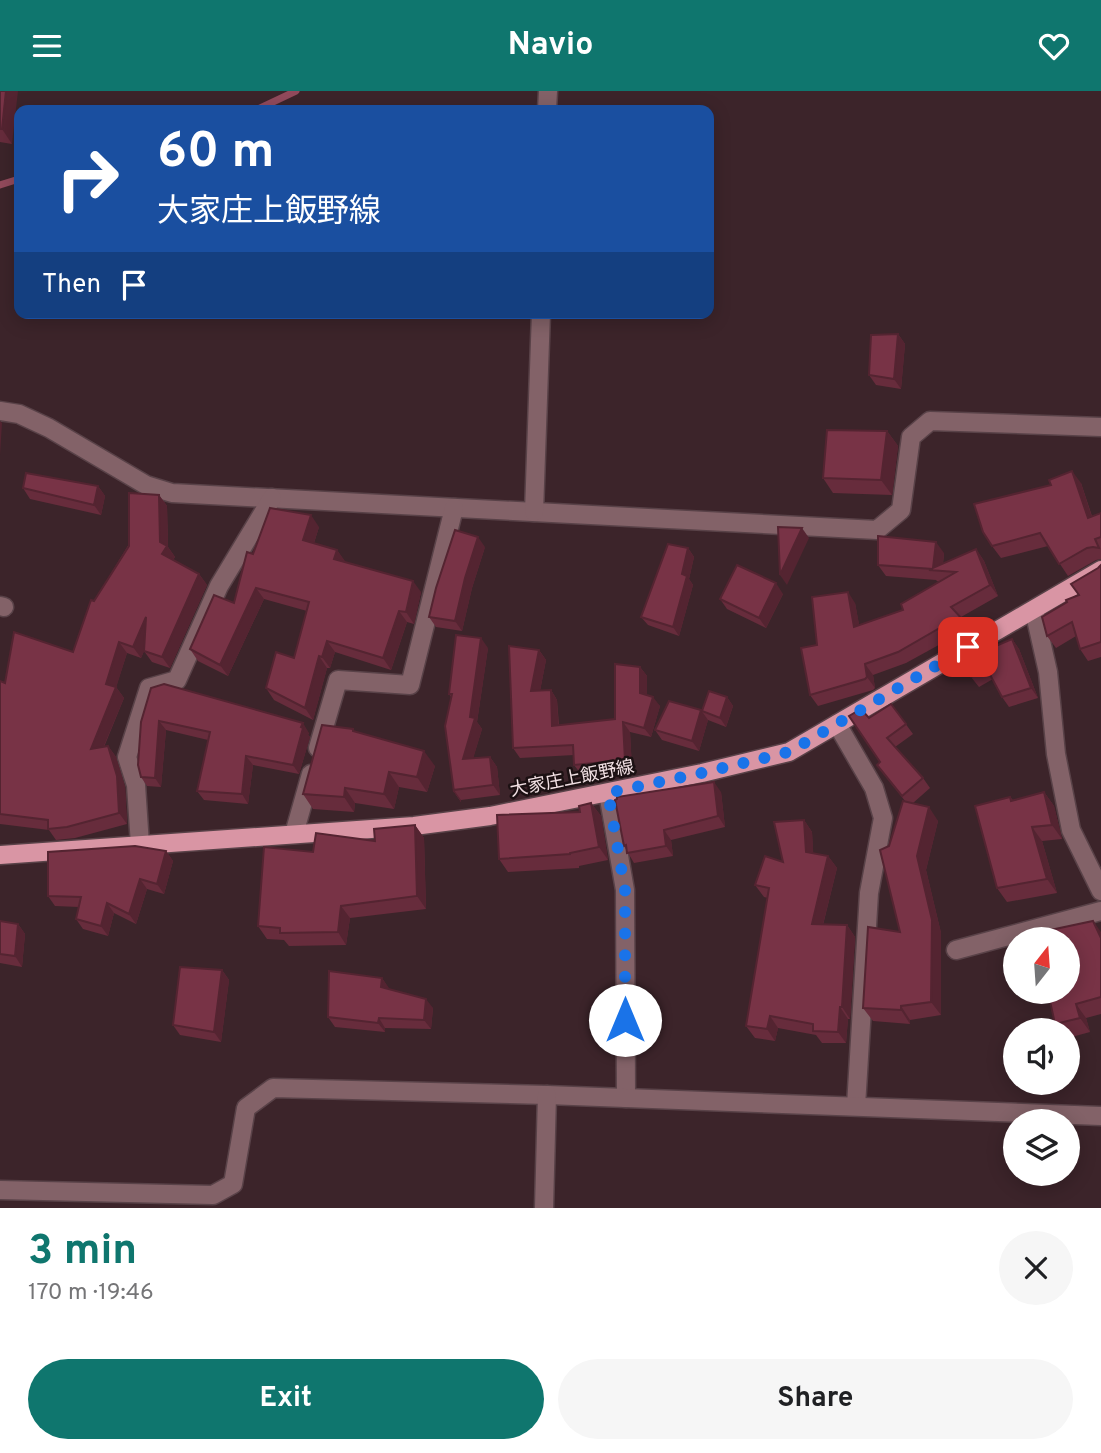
<!DOCTYPE html>
<html lang="en">
<head>
<meta charset="utf-8">
<style>
	:root { --surface:#fff; --page:#f6f6f6; --text:#202124; --muted:#757577; --accent:#0f766e }
	body { margin:0; font-family:Overpass,"Noto Sans JP",sans-serif; background:var(--page); color:var(--text); height:100vh; display:flex; flex-direction:column; font-size:26px; white-space:nowrap }
	* { box-sizing:border-box; margin:0 }
	p { font-size:23px; color:var(--muted) }
	.icon { flex:none; width:38px; height:38px; fill:none; stroke:currentColor; stroke-width:2; stroke-linecap:round; stroke-linejoin:round }
	.map { position:relative; height:1117px; overflow:hidden }
	.panel { display:flex; flex-direction:column; background:var(--surface); flex:1 }
	.panel>* { flex:none }
	.top-card { position:absolute; left:14px; top:14px; width:700px; height:214px; border-radius:14px; box-shadow:0 4px 18px #0003; background:#1a4fa0; color:#fff; overflow:hidden }
	.needle { width:46px; rotate:17deg }
	.tools { position:absolute; left:1003px; top:836px; display:grid; gap:14px }
	.tools a { display:grid; place-items:center; width:77px; height:77px; border-radius:50%; background:var(--surface); box-shadow:0 4px 18px #0003; font-size:35px }
	.pin { position:absolute; display:grid; place-items:center; width:60px; height:60px; color:#fff; margin:-30px; border-radius:14px; box-shadow:0 4px 10px #0006 }
	.me { position:absolute; width:77px; margin:-38px; rotate:0deg; stroke-linejoin:round; filter:drop-shadow(0 0 5px #0008) }
	.turn { display:flex; align-items:center; gap:24px; height:147px; padding:0 28px; font-size:32px }
	.turn .icon { width:91px; height:91px; stroke-width:2.5 }
	.turn b { display:block; font-size:49px; line-height:60px }
	.then { display:flex; align-items:center; height:66px; padding:0 28px; background:#0003; gap:14px; font-size:26px }
	.round { display:grid; place-items:center; flex:none; width:74px; height:74px; border-radius:37px; background:var(--page) }
	.headline { display:flex; align-items:center; justify-content:space-between; height:119px; padding:0 28px }
	h1 { font-size:42px; font-weight:700; line-height:52px; color:var(--accent) }
	.primary-button { display:flex; gap:14px; margin-top:auto; padding:14px 28px }
	.primary-button a { flex:1; height:80px; border-radius:42px; background:var(--accent); color:#fff; font-size:28px; font-weight:700; line-height:80px; text-align:center }
	.primary-button a+a { background:var(--page); color:var(--text) }
	header { display:flex; justify-content:space-between; align-items:center; height:91px; padding:0 28px; background:var(--accent); color:#fff; font-size:32px; font-weight:700 }
	.map>svg:first-child { display:block }
	.lines { fill:none; stroke-linecap:round; stroke-linejoin:round }
	.stream { stroke:#924a5c; stroke-width:7 }
	.minor-casing { stroke:#594248; stroke-width:21 }
	.major-casing { stroke:#594248; stroke-width:21 }
	.minor { stroke:#836268; stroke-width:18 }
	.major { stroke:#d995a4; stroke-width:18 }
	.wall { fill:#672c3c }
	.shaded-wall { fill:#542431 }
	.building { fill:#783346; stroke:#542431; stroke-width:2 }
	.route { stroke:#1a73e8; stroke-width:12; stroke-dasharray:0 21.6 }
	.labels { text-anchor:middle; stroke-width:5; stroke-linejoin:round; paint-order:stroke }
	.street-label { font-size:18px; fill:#f1e0e3; stroke:#1c1113 }
</style>
</head>
<body>
<header><svg class="icon" aria-label="menu" viewBox="0 0 24 24"><path d="M4 6h16M4 12h16M4 18h16"/></svg>Navio<svg class="icon" aria-label="heart" viewBox="0 0 24 24"><path d="M12 20l-8-8c-3-5 5-10 8-4 3-6 11-1 8 4z"/></svg></header>
<div class="map">
<svg width="1101" height="1117" viewBox="0 0 1101 1117">
	<rect width="100%" height="100%" fill="#3c242a"/>
	<g class="lines">
		<g class="stream">
			<path d="M256,19L296,0"/>
			<path d="M0,94L19,88"/>
		</g>
		<g class="minor-casing">
			<g id="minor">
				<path d="M547,19L548,0"/>
				<path d="M0,320L19,323L49,337L146,394L172,402L877,439L901,419L911,346L930,330L1101,336"/>
				<path d="M534,421L541,222"/>
				<path d="M0,515L4,516"/>
				<path d="M1034,519L1048,581L1056,663L1071,739L1101,800"/>
				<path d="M837,633L874,697L883,727L869,802L856,1015"/>
				<path d="M318,657L338,589L410,594L454,417"/>
				<path d="M608,702L625,799L626,1007"/>
				<path d="M294,743L311,683"/>
				<path d="M140,754L136,694L127,666L149,597L177,589L219,495L272,407"/>
				<path d="M956,859L1101,820"/>
				<path d="M0,1099L213,1104L233,1093L246,1017L273,997L547,1004L1101,1025"/>
				<path d="M544,1117L547,1004"/>
			</g>
		</g>
		<g class="major-casing">
			<path id="major" d="M0,764L414,735L490,725L702,682L789,661L1101,479"/>
		</g>
		<use href="#minor" class="minor"/>
		<use href="#major" class="major"/>
	</g>
	<g class="wall">
		<path d="M0,0L12,53L0,51Z"/>
		<path d="M898,243L905,253L901,298L876,294L869,284Z"/>
		<path d="M887,340L898,355L892,404L833,402L823,387Z"/>
		<path d="M1081,392L1092,425L1101,422V468L1096,469L1068,485L1048,455L1001,467L992,455Z"/>
		<path d="M98,395L105,405L101,424L30,408L23,397Z"/>
		<path d="M159,404L167,415L168,456L175,466L173,469L199,483L207,494L170,577L152,571L144,560L141,567L127,562L116,596L124,607L104,656L108,655L116,666L125,696L127,733L75,747L56,749L49,739L0,733V590L5,592L73,561L94,510Z"/>
		<path d="M319,436L314,452L337,459L345,471L421,501L414,533L407,531L391,579L335,561L330,577H327L313,629L274,609L266,597L294,567L307,520L264,508L228,585L198,570L190,558L234,512L253,463Z"/>
		<path d="M485,456L472,497L462,540L436,536L429,526Z"/>
		<path d="M688,457L694,466L689,488L693,494L679,545L648,534L641,526Z"/>
		<path d="M976,458L984,470L998,505L961,526L972,541L949,554L946,550L906,572L873,584L875,597L873,599L818,615L810,604L817,554L855,512L859,534L903,519L939,491L937,490L936,489L886,485L878,474L944,462L943,473Z"/>
		<path d="M1101,474V566L1088,570L1080,558L1076,545L1056,557L1047,545L1067,511L1079,504Z"/>
		<path d="M783,503L766,537L727,518L720,508Z"/>
		<path d="M981,548L991,557L1012,548L1019,558L1038,607L1009,616L1002,606L993,588L979,596L971,586L963,565L960,560Z"/>
		<path d="M488,557L477,631L482,638L473,667L490,666L497,676L500,704L461,709V711L454,701L451,606L449,603Z"/>
		<path d="M539,559L546,569L540,600L551,599L557,609L559,634L615,628L640,576L647,585V604L660,615L651,646L630,641L632,678L581,683L574,674V664L520,667L513,657Z"/>
		<path d="M151,597L309,642L308,644L310,646L299,683L253,674L248,713L204,709L197,700L208,649L166,639L161,696L147,695L141,686Z"/>
		<path d="M727,606L733,615L726,636L708,629L699,660L662,649L655,639L701,619L702,620Z"/>
		<path d="M891,613L913,643L895,656L923,687L930,697L913,712L938,730L926,779L941,842V924L910,929V933L873,930L863,917L900,841L889,755L905,710L877,674L880,671L869,627Z"/>
		<path d="M355,641L435,675L427,701L399,696L394,718L355,712L354,721L313,718L303,703Z"/>
		<path d="M721,701L725,736L671,749L673,765L634,772L624,755Z"/>
		<path d="M1044,701L1054,715L1062,748L1042,750L1057,802L1007,811L997,797L1010,706L1013,709Z"/>
		<path d="M591,712L601,725L608,769L579,775V777L508,781L499,768L580,721Z"/>
		<path d="M804,729L812,741L813,762L828,765L837,777L823,834H847L855,846L850,928H848L846,952H822L816,944L778,937L775,950L755,947L746,935L768,807L764,806L755,794L783,771Z"/>
		<path d="M415,734L424,747L426,818L350,827L346,854L289,855L284,849L267,848L258,835L313,761L375,750Z"/>
		<path d="M166,760L173,770L164,803L147,798L136,833L114,822L108,845L83,838L76,828L79,816L55,815L48,805Z"/>
		<path d="M0,830L18,833L25,843L22,876L0,872Z"/>
		<path d="M1101,841V923L1086,927L1090,941L1068,947V940H1060L1055,933Z"/>
		<path d="M222,879L229,889L221,951L180,944L173,934Z"/>
		<path d="M382,887L389,898L433,917L431,938L385,937V941L335,936L328,926Z"/>
	</g>
	<g class="shaded-wall">
		<path d="M6,0H18L12,53L2,38Z"/>
		<path d="M898,243L905,253L901,298L894,288Z"/>
		<path d="M0,330L2,332L0,364Z"/>
		<path d="M887,340L898,355L892,404L881,389Z"/>
		<path d="M1072,380L1081,392L1096,439L1088,427Z"/>
		<path d="M98,395L105,405L101,424L94,414Z"/>
		<path d="M159,404L167,415L168,456L175,466L169,474L162,463L160,451Z"/>
		<path d="M311,424L319,436L311,461L303,449Z"/>
		<path d="M802,437L809,447L787,494L780,484Z"/>
		<path d="M478,446L485,456L472,497L462,540L455,530L465,487Z"/>
		<path d="M936,451L944,462L942,480L933,477Z"/>
		<path d="M688,457L694,466L689,488L693,494L679,545L673,536L682,483Z"/>
		<path d="M976,458L984,470L998,505L990,494Z"/>
		<path d="M337,459L345,470L342,479L334,468Z"/>
		<path d="M199,483L207,494L170,577L162,566Z"/>
		<path d="M413,490L421,501L414,533L406,521Z"/>
		<path d="M776,492L783,503L766,537L759,527Z"/>
		<path d="M256,497L264,508L228,585L220,574Z"/>
		<path d="M848,501L855,512L862,548L854,536Z"/>
		<path d="M399,520L407,531L391,579L383,567Z"/>
		<path d="M146,526L154,537L141,567L133,556Z"/>
		<path d="M481,547L488,557L477,631L482,638L470,678L463,668Z"/>
		<path d="M1012,548L1019,558L1038,607L1031,597Z"/>
		<path d="M327,550L335,561L330,577L322,566Z"/>
		<path d="M119,551L127,562L116,597V596L124,607L98,669L91,658L106,593Z"/>
		<path d="M539,559L546,569L538,610L531,600Z"/>
		<path d="M319,565L327,577L313,629L305,617Z"/>
		<path d="M865,573L873,584L875,597L867,586Z"/>
		<path d="M640,576L647,585V612L640,602Z"/>
		<path d="M551,599L557,609L559,644L552,635Z"/>
		<path d="M653,606L660,615L651,646L644,637Z"/>
		<path d="M727,606L733,615L726,636L720,627Z"/>
		<path d="M701,619L708,629L699,660L692,650Z"/>
		<path d="M159,630L166,639L161,696L155,687Z"/>
		<path d="M623,631L630,641L632,678L625,669Z"/>
		<path d="M303,632L309,642L308,644L310,646L299,683L293,674Z"/>
		<path d="M108,655L116,666L125,696L127,733L119,722Z"/>
		<path d="M424,660L435,675L427,701L417,686Z"/>
		<path d="M246,665L253,674L248,713L242,703Z"/>
		<path d="M490,666L497,676L500,704L493,694Z"/>
		<path d="M389,681L399,696L394,718L384,703Z"/>
		<path d="M714,691L721,701L725,736L718,725Z"/>
		<path d="M345,697L355,712L354,721L344,706Z"/>
		<path d="M454,699L461,709V711L454,701Z"/>
		<path d="M1044,701L1054,715L1062,748L1052,734Z"/>
		<path d="M591,712L601,725L608,769L599,756Z"/>
		<path d="M929,716L938,730L926,779L941,842V924L931,911L917,765Z"/>
		<path d="M804,729L812,741L814,773L806,761Z"/>
		<path d="M415,734L424,747L426,818L417,805Z"/>
		<path d="M1032,736L1042,750L1057,802L1047,788Z"/>
		<path d="M664,739L671,749L673,765L666,755Z"/>
		<path d="M166,760L173,770L164,803L157,793Z"/>
		<path d="M828,765L837,777L820,845L812,833Z"/>
		<path d="M140,788L147,798L136,833L129,823Z"/>
		<path d="M107,812L114,822L108,845L101,835Z"/>
		<path d="M341,815L350,827L346,854L338,841Z"/>
		<path d="M1093,830L1101,841V847Z"/>
		<path d="M18,833L25,843L22,876L15,865Z"/>
		<path d="M847,834L855,846L850,928L842,916Z"/>
		<path d="M222,879L229,889L221,951L214,941Z"/>
		<path d="M382,887L389,897L388,905L381,896Z"/>
		<path d="M426,908L433,917L431,938L424,929Z"/>
		<path d="M1076,913L1086,927L1090,941L1080,927Z"/>
		<path d="M901,915L910,929V933L901,919Z"/>
		<path d="M840,916L848,928L846,952L838,941Z"/>
		<path d="M770,925L778,937L775,950L767,938Z"/>
		<path d="M379,927L385,937V941L378,932Z"/>
	</g>
	<g class="building">
		<path d="M0,0H6L2,38H0Z"/>
		<path d="M898,243L894,288L869,284L871,244Z"/>
		<path d="M827,339L887,340L881,389L823,387Z"/>
		<path d="M1072,380L1088,427L1101,422V446L1095,448L1099,457L1093,456L1087,457L1059,473L1040,442L992,455L983,441L974,413L1051,394L1049,389Z"/>
		<path d="M26,382L98,395L94,414L23,397Z"/>
		<path d="M129,402L159,404L160,451L167,455L162,463L199,483L162,566L144,560L146,526L133,556L119,551L106,593L116,596L91,658L108,655L117,685L119,722L67,736L48,738V729L0,723V590L5,592L14,541L73,561L91,509L94,510L129,455Z"/>
		<path d="M270,417L311,424L303,449L337,459L334,468L413,490L406,521L399,520L383,567L327,550L322,566L319,565L305,617L266,597L276,561L294,567L309,511L256,497L220,574L190,558L214,504L234,512L247,461L253,463Z"/>
		<path d="M778,436L802,437L780,484Z"/>
		<path d="M455,439L478,446L465,487L455,530L429,526L436,497Z"/>
		<path d="M878,445L936,451L933,477L976,458L990,494L951,516L964,530L942,543L938,538L898,561L865,573L867,586L865,588L810,604L801,557L817,554L812,506L848,501L854,536L903,519L901,513L956,481L929,479L933,478L878,474Z"/>
		<path d="M668,453L688,457L682,483L687,485L673,536L641,526Z"/>
		<path d="M737,474L776,492L759,527L720,508Z"/>
		<path d="M1101,474V551L1080,558L1072,531L1047,545L1042,526L1067,511L1066,509L1079,504L1071,493L1098,477Z"/>
		<path d="M456,544L481,547L470,626L475,627L463,668L490,666L493,694L454,699V701L445,635L452,603H449Z"/>
		<path d="M981,548L991,557L1012,548L1031,597L1002,606L987,578L971,586L960,567L979,555L960,560Z"/>
		<path d="M509,555L539,559L531,600L551,599L552,635L615,628V573L640,576V602L653,606L644,637L623,631L625,669L574,674L573,654L513,657Z"/>
		<path d="M164,593L303,632L301,636L303,637L293,674L246,665L242,703L197,700L210,641L159,630L155,687L141,686L138,674L141,631L151,597Z"/>
		<path d="M709,600L727,606L720,627L702,620Z"/>
		<path d="M669,610L701,619L692,650L655,639Z"/>
		<path d="M891,613L906,633L887,647L923,687L902,705L877,674L880,671L849,625L861,618L869,627Z"/>
		<path d="M322,634L353,638V640L424,660L417,686L389,681L384,703L345,697L344,706L303,703Z"/>
		<path d="M714,691L718,725L664,739L666,755L627,762L626,754L624,755L615,709L617,708V706Z"/>
		<path d="M1044,701L1052,734L1032,736L1047,788L997,797L975,715L1010,706L1011,710Z"/>
		<path d="M903,710L929,716L917,765L932,829L931,911L901,915V919L863,917L868,836L900,841L880,759L889,755Z"/>
		<path d="M591,712L599,756L570,762V763L499,768L497,724L580,721L579,715Z"/>
		<path d="M804,729L806,761L828,765L812,833L847,834L842,916H840L838,941L813,940V933L770,925L767,938L746,935L769,797L755,794L765,765L783,771L774,731Z"/>
		<path d="M415,734L417,805L341,815L338,841L280,842V837L258,835L264,756L313,761L316,742L375,750L374,738Z"/>
		<path d="M135,755L166,760L157,793L140,788L129,823L107,812L101,835L76,828L81,806L48,805V761Z"/>
		<path d="M0,830L18,833L15,865L0,863Z"/>
		<path d="M1093,830L1101,847V906L1076,913L1080,927L1055,933L1048,901H1068V849H1023L1022,845Z"/>
		<path d="M180,876L222,879L214,941L173,934Z"/>
		<path d="M329,880L382,887L381,896L426,908L424,929L379,927L378,932L328,926Z"/>
	</g>
	<g class="lines">
		<path class="route" d="M625,929V799L608,702L702,682L789,661L968,556"/>
	</g>
	<g class="labels">
		<g class="street-label">
			<text transform="translate(572 687) rotate(-11)" y="6">大家庄上飯野線</text>
		</g>
	</g>
</svg>
<div class="tools">
<a><svg class="needle" viewBox="-14 -14 28 28"><path d="M0-13l5 13h-10z" fill="#e53935"/><path d="M0 13l5-13h-10z" fill="#757577"/></svg></a>
<a><svg class="icon" aria-label="sound" viewBox="0 0 24 24"><path d="M4 9h4l5-4v14l-5-4H4zM17 9q2 3 0 6"/></svg></a>
<a><svg class="icon" aria-label="layers" viewBox="0 0 24 24"><path d="M12 4l9 5-9 5-9-5zM3 14l9 5 9-5"/></svg></a>
</div>
<div class="pin" style="left:968px;top:556px;background:#d93025"><svg class="icon" aria-label="arrive" viewBox="0 0 24 24"><path d="M6 21V4h12l-3 4 3 4H6"/></svg></div>
<svg class="me" style="left:625px;top:929px" viewBox="-20 -20 40 40"><circle r="19" fill="#fff"/><path d="M0-13L10 11 0 6-10 11z" fill="#1a73e8"/></svg>
<div class="top-card">
<div class="turn"><svg class="icon" aria-label="right" viewBox="0 0 24 24"><path d="M7 20v-9h11M14 6l5 5-5 5"/></svg><div><b>60 m</b>大家庄上飯野線</div></div>
<div class="then">Then<svg class="icon" aria-label="arrive" viewBox="0 0 24 24"><path d="M6 21V4h12l-3 4 3 4H6"/></svg></div>
</div>
</div>
<section class="panel">
<div class="headline"><div><h1>3 min</h1><p>170 m · 19:46</p></div><a class="round"><svg class="icon" aria-label="close" viewBox="0 0 24 24"><path d="M6 6l12 12M18 6L6 18"/></svg></a></div>
<div class="primary-button"><a>Exit</a><a>Share</a></div>
</section>
</body>
</html>
